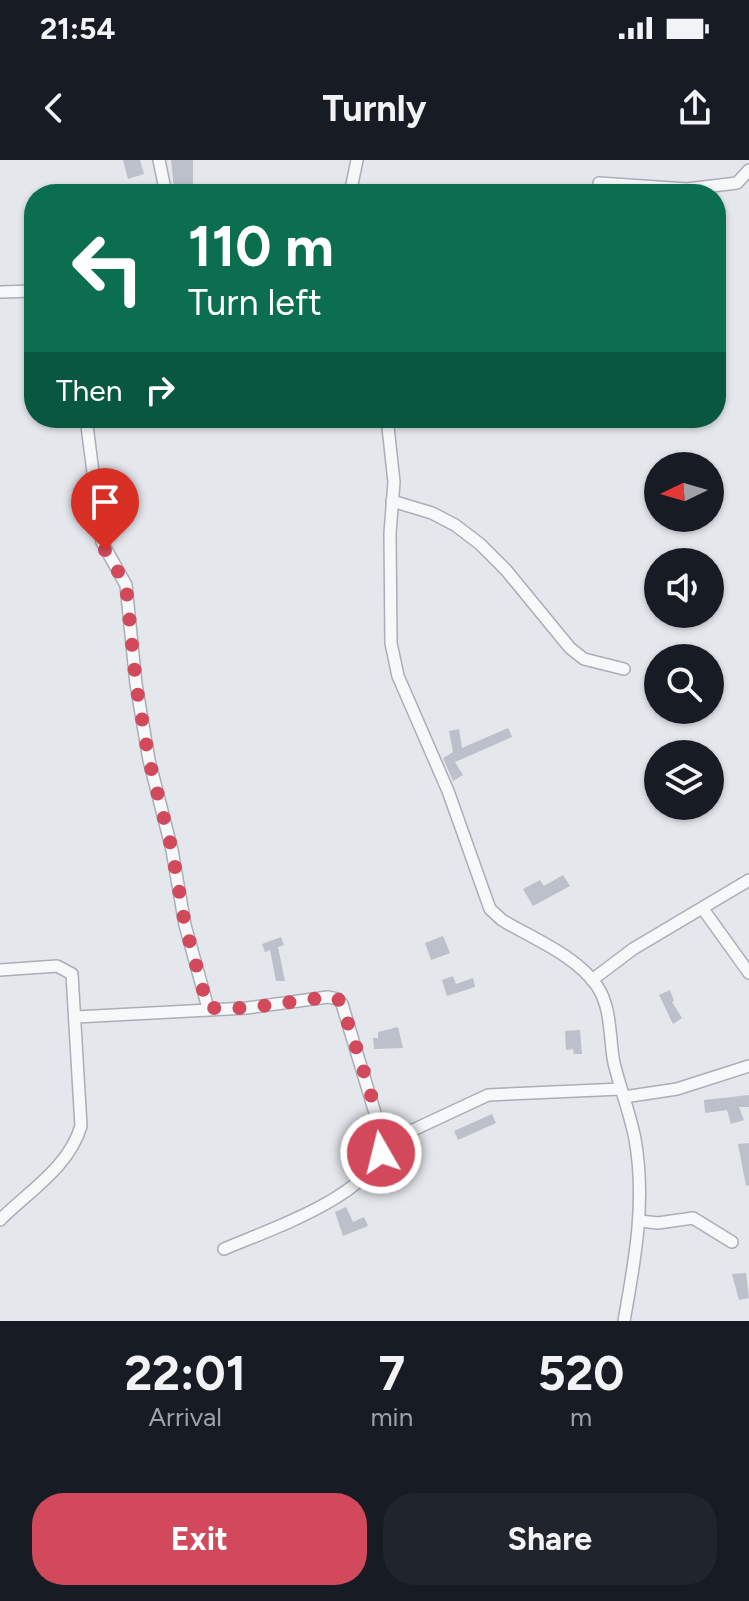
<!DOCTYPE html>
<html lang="en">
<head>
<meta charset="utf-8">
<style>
	:root { --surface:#171b24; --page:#20242c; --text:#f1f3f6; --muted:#9ea1a6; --accent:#d1495b }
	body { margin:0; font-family:Figtree,sans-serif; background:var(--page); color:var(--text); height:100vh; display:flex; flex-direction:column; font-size:30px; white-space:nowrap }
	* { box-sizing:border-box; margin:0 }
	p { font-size:26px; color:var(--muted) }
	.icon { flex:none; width:44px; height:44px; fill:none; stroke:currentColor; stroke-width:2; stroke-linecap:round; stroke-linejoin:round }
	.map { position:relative; height:1161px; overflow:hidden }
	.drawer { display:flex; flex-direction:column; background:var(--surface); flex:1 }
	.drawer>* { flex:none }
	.banner { position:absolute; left:24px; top:24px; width:702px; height:244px; border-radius:32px; box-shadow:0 2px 6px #0004; background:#0b6e4f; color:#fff; overflow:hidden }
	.needle { width:52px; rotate:265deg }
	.controls { position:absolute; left:644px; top:292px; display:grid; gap:16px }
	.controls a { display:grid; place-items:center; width:80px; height:80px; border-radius:50%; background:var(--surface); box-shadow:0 2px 6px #0004; font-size:40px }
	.pin { position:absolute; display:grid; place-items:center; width:68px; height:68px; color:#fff; margin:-82px -34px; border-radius:50% 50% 50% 0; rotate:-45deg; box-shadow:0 0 8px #0007 }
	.pin .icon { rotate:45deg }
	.me { position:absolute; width:88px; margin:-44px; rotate:352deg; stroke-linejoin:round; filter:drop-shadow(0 0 6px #0008) }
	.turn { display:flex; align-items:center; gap:28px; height:168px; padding:0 32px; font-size:36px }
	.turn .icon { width:104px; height:104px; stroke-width:2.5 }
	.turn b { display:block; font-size:56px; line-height:68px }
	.then { display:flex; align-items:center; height:76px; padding:0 32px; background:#0003; gap:16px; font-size:30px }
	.eta { display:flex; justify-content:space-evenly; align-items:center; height:136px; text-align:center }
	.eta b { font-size:48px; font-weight:700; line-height:56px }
	.action { display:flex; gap:16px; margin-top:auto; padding:16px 32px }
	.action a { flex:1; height:92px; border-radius:32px; background:var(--accent); color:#fff; font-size:32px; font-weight:700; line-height:92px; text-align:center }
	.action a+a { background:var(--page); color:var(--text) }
	.status { display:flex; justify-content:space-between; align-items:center; height:56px; padding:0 40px; background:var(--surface); direction:ltr }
	.status svg { height:22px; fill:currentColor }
	header { display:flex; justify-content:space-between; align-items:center; height:104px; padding:0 32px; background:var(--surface); font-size:36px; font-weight:700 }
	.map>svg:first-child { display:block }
	.building { fill:#bbc0ca }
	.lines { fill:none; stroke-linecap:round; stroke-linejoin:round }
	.minor-casing { stroke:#a9aeb7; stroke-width:14 }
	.minor { stroke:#f7f8fa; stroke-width:11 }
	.route { stroke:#d1495b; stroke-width:14; stroke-dasharray:0 25.2 }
</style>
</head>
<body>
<div class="status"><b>21:54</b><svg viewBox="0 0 49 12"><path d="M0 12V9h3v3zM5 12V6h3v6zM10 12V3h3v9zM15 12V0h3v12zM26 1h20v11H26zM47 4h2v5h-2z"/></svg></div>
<header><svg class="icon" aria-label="back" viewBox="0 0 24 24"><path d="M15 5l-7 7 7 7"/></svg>Turnly<svg class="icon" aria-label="share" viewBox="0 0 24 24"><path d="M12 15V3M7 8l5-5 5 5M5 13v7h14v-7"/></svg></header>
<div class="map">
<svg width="749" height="1161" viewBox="0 0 749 1161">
	<rect width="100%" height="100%" fill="#e4e7ec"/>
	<g class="building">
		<path d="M123,0H140L144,14L128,19Z"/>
		<path d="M171,0H193V31L174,29Z"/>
		<path d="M508,568L512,577L455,602L463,615L453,621L443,598L453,592L449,571L459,569L462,588Z"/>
		<path d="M563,715L570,726L533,746L523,729L540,720L544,726Z"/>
		<path d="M443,776L450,793L431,800L425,783Z"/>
		<path d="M281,777L284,785L278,787L285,821H276L270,790L265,792L262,784Z"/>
		<path d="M453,816L456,824L473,818L475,827L447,836L442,820Z"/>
		<path d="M670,830L674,841L672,842L682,858L673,864L659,835Z"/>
		<path d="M398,867L403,888L374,889L373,878H378V872Z"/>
		<path d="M580,870L582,894H574L573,889L566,890L565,871Z"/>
		<path d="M749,935V947H739L744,960L731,964L727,950L705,953L704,940Z"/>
		<path d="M492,954L496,963L458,980L454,971Z"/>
		<path d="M749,983V1025L746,1026L738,984Z"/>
		<path d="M346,1047L353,1062L364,1057L368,1066L343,1076L335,1052Z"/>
		<path d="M746,1113L749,1138L739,1140L732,1114Z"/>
	</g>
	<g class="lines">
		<g class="minor-casing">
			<g id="minor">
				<path d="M159,0L166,34"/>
				<path d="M599,23L687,29L737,23L749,10"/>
				<path d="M350,34L357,0"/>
				<path d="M0,132L34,131"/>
				<path d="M86,258L102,382L126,425L136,524L149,600L172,690L185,765L208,848"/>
				<path d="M387,258L394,322L390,373L391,483L398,516L448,631L490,749L502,760C532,778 577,796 597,826C612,848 609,878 614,903C620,928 630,953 635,979C646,1041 635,1100 624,1161"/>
				<path d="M392,341L432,353L455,365L480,384L506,410L570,488L584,499L624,509"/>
				<path d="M703,749L749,813"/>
				<path d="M0,810L57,806L72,814L81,966C69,1007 29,1031 0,1060"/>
				<path d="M592,820L633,789L749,720"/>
				<path d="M76,857L247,848L328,837L338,839L342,844L382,976C389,1031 265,1071 224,1089"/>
				<path d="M624,937L677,929L749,906"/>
				<path d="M383,984L488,935L621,929"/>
				<path d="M640,1061L658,1063L693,1058L732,1082"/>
			</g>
		</g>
		<use href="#minor" class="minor"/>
	</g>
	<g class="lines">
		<path class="route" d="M105,390L126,425L136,524L149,600L172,690L185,765L208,848H247L328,837L338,839C345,848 382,967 383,981C383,986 382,988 381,993"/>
	</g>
</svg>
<div class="controls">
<a><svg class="needle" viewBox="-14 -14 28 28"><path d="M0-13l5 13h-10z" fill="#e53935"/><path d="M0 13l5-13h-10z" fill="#9ea1a6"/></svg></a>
<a><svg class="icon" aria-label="sound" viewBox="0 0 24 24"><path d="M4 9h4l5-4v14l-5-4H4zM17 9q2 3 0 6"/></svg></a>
<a><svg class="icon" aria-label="search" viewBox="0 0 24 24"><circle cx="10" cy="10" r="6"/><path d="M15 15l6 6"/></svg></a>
<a><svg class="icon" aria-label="layers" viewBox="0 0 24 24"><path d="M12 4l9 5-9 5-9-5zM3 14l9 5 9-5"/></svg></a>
</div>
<div class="pin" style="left:105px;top:390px;background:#d93025"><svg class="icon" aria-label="arrive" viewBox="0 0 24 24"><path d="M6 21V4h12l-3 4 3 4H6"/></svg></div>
<svg class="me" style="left:381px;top:993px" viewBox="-20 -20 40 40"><circle r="17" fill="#d1495b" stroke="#fff" stroke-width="3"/><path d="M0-11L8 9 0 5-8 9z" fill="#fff"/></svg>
<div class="banner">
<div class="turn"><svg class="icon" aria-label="left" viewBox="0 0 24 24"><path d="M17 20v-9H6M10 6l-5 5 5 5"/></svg><div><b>110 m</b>Turn left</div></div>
<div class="then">Then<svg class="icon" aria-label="right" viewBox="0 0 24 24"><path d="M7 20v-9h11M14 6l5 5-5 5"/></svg></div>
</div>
</div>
<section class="drawer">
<div class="eta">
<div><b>22:01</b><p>Arrival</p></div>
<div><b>7</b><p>min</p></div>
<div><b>520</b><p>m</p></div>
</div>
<div class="action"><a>Exit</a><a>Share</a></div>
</section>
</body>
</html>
